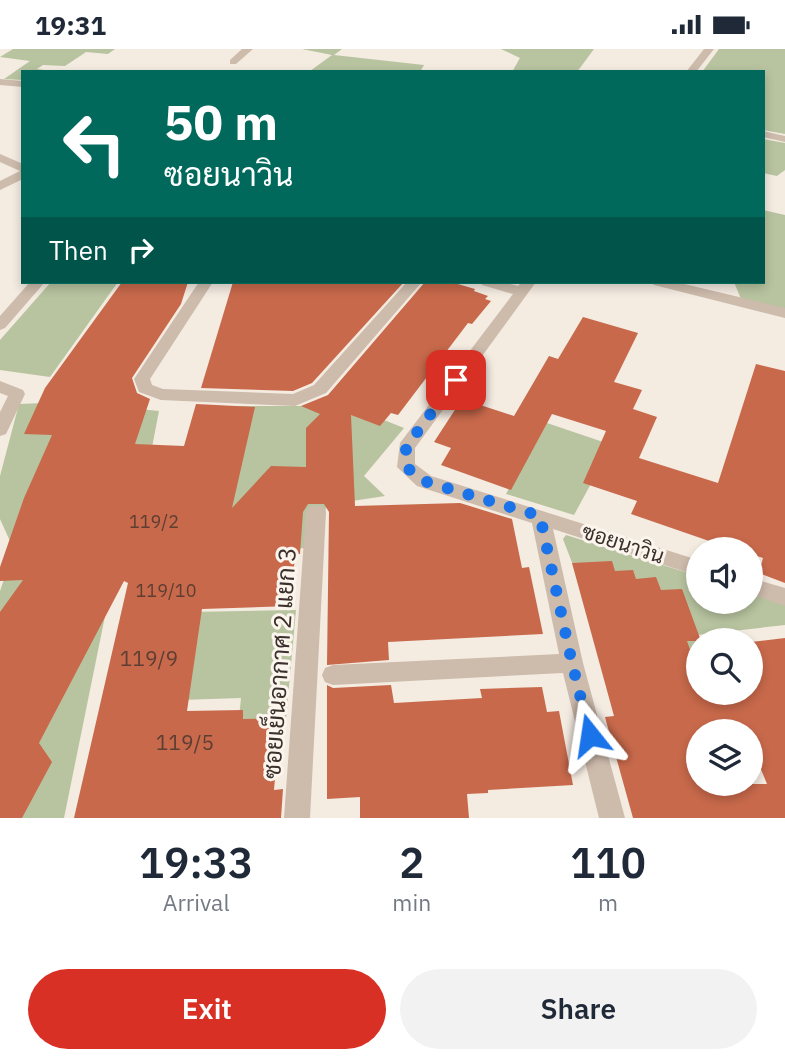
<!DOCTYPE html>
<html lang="en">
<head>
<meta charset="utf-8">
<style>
	:root { --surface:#fff; --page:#f2f2f3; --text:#1f2937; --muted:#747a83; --accent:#d93025 }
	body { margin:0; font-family:"IBM Plex Sans",Sarabun,sans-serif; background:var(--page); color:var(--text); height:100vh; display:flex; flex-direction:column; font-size:26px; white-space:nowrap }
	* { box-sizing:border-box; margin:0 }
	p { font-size:23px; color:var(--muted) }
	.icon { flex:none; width:38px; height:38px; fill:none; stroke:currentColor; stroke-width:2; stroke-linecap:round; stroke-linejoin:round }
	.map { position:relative; height:769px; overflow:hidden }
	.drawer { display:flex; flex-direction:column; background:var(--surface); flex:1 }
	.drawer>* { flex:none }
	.hud { position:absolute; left:21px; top:21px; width:744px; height:214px; border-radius:0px; box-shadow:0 4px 10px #0003; background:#00695c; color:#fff; overflow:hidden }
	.controls { position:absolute; left:686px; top:488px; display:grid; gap:14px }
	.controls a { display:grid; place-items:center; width:77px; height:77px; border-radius:50%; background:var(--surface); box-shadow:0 4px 10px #0003; font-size:35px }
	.pin { position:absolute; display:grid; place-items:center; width:60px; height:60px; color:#fff; margin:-30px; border-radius:14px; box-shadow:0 4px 10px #0006 }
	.me { position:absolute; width:77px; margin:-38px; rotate:345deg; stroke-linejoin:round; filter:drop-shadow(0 0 5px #0008) }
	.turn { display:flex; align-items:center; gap:24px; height:147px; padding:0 28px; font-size:32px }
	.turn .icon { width:91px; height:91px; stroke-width:2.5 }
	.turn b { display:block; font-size:49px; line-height:60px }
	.then { display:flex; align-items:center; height:66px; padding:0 28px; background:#0003; gap:14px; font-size:26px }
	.eta { display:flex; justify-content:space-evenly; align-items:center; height:119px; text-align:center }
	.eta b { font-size:42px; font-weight:600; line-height:49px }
	.cta { display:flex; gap:14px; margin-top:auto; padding:14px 28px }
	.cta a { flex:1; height:80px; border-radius:42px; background:var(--accent); color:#fff; font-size:28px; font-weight:600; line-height:80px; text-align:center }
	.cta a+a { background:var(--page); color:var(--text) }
	.status { display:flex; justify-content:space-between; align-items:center; height:49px; padding:0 35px; background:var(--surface); direction:ltr }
	.status svg { height:19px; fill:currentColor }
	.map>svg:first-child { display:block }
	.green { fill:#b8c4a0 }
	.building { fill:#c8694b; fill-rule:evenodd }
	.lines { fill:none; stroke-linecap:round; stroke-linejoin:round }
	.street { fill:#cdbbac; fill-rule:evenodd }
	.route { stroke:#1a73e8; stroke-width:12; stroke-dasharray:0 21.6 }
	.labels { text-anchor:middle; stroke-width:6; stroke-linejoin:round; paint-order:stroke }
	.number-label { font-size:18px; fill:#5e3e33 }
	.street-label { font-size:21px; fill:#3b302b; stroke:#fbf5ee }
	.near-number-label { font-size:21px; fill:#5e3e33 }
	.near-street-label { font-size:24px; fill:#3b302b; stroke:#fbf5ee }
</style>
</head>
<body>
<div class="status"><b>19:31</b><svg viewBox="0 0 49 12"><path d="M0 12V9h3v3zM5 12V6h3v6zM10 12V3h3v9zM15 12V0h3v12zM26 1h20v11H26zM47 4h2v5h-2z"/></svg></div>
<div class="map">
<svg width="785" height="769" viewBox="0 0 785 769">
	<rect width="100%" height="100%" fill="#f4ebe1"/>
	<g class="green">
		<path d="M13,0H115L108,5L86,3L65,17L43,16L37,20L60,23H23V31L4,30L30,12L0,8Z"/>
		<path d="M302,0H342L334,6L424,16L420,23L310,22L332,6Z"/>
		<path d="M501,0H594L577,23H512L520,9Z"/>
		<path d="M719,0H785V85L763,81V23H702Z"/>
		<path d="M763,90L785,94V121L777,127L763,124Z"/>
		<path d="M763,161L785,166V261L741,250L734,233H763Z"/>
		<path d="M51,233H118L50,328L0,321V291Z"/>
		<path d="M70,353L159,362L143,445L129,449L64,769H0V542L14,501L0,470V427L19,355Z"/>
		<path d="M339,353L404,379L364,427L385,447L326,456L323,499L167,501L225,450L188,382L204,357H305Z"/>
		<path d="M544,373L612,396L574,466L506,445Z"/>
		<path d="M566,486L698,527V553H751V543L785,555V576L697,586L698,644L624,649L563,490Z"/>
		<path d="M296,561L285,681L238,679L241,649L180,651L191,563Z"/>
	</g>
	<g class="building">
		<path d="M122,233H188L181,255L132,329L137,344L150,350L135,395L184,397L196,355L255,358L232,459L271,417L306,418V379L320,365L301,357L328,346L425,233H451L475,240L474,242L488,247L485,250L491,252L472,275L468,274L398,366L391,364L380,377L351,366L355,457L460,454L512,470L522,519L529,518L543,585L388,593L389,611L327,616L329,463L324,455H308L303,463L300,505H295L291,557L202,560L187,662L243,661V670L280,669L274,741L283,740L281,769H74L128,534L124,532L39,694L52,713L22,769H0V563L23,531L0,532V518L24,449L52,386L24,385L45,339Z"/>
		<path d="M233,233H404L312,334L293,342L201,339Z"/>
		<path d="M583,268L638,284L614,333L642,341L633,360L657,368L639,409L718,434L756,315L785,322V534L759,524L763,509L751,505V500H738L712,493L631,465L637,452L583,434L606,382L552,365L511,441L441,416L451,399L434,393L462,350L514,367L549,307L558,310Z"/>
		<path d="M612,512L615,522L633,521L636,530L656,528L661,541L682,540L701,592H687L698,624V644H751V593L785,589V769H633L605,668L614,667L572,514ZM698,682H751V696L767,735H698Z"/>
		<path d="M327,636L333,639L391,636L394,654L482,649L480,640L542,638L547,663L559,662L573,736L488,741V744L467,745L469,769H360V748L327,750Z"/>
	</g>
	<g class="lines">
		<g class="street">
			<path d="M242,0H253L236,15H230V11Z"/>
			<path d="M704,0H714L696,23H686Z"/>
			<path d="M0,30L23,32V38L0,36Z"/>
			<path d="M763,82L785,87V93L763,88Z"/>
			<path d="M0,105L23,115V130L0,141V132L20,122L0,113Z"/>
			<path d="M30,233H45L5,279L0,281V267Z"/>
			<path d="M199,233H213L150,330L152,336L163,340L293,345L314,336L407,233H422L326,344L295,357L161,351L139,343L134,330Z"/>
			<path d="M480,233H502L518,237L522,233H536L415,399V415L431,427L698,511V527L553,480L583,614L625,769H599L563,624L333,636L325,633L322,626L325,619L333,616L559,605L532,474L417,437L397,418L400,394L513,245L482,236Z"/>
			<path d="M652,233H676L785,259V269L654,236Z"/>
			<path d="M0,332L23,341L25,345L6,385L0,387V363L8,347L0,344Z"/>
			<path d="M316,456L323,458L326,463L310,769H284L306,463L309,458Z"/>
			<path d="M751,529L785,539V557L751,545Z"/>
		</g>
	</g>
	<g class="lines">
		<path class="route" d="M456,331L406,398V418L424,432L540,467L572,614L590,686"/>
	</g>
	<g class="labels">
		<g class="number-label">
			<text x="154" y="479">119/2</text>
			<text x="166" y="548">119/10</text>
		</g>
		<g class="street-label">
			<text transform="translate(623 495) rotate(18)" y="7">ซอยนาวิน</text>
		</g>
		<g class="near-number-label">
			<text x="149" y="617">119/9</text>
			<text x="185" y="701">119/5</text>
		</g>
		<g class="near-street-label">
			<text transform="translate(280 614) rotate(-86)" y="8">ซอยเย็นอากาศ 2 แยก 3</text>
		</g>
	</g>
</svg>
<div class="controls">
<a><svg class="icon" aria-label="sound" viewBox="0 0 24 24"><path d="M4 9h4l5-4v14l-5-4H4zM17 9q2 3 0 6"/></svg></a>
<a><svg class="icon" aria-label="search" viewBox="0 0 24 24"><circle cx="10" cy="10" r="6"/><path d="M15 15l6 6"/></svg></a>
<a><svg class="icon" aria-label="layers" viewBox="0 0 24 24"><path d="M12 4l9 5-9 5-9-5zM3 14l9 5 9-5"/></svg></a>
</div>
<div class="pin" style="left:456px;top:331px;background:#d93025"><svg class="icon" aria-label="arrive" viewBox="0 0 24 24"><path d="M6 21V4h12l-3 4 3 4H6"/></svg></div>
<svg class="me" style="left:590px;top:686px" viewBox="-20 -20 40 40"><path d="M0-17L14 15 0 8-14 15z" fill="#1a73e8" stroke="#fff" stroke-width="4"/></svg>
<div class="hud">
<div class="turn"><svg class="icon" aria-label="left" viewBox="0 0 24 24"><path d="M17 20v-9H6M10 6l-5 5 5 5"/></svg><div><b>50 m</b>ซอยนาวิน</div></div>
<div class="then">Then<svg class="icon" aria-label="right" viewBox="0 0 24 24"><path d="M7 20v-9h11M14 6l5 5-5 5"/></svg></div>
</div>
</div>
<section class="drawer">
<div class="eta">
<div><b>19:33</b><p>Arrival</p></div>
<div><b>2</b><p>min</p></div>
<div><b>110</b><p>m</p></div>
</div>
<div class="cta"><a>Exit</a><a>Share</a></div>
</section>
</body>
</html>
